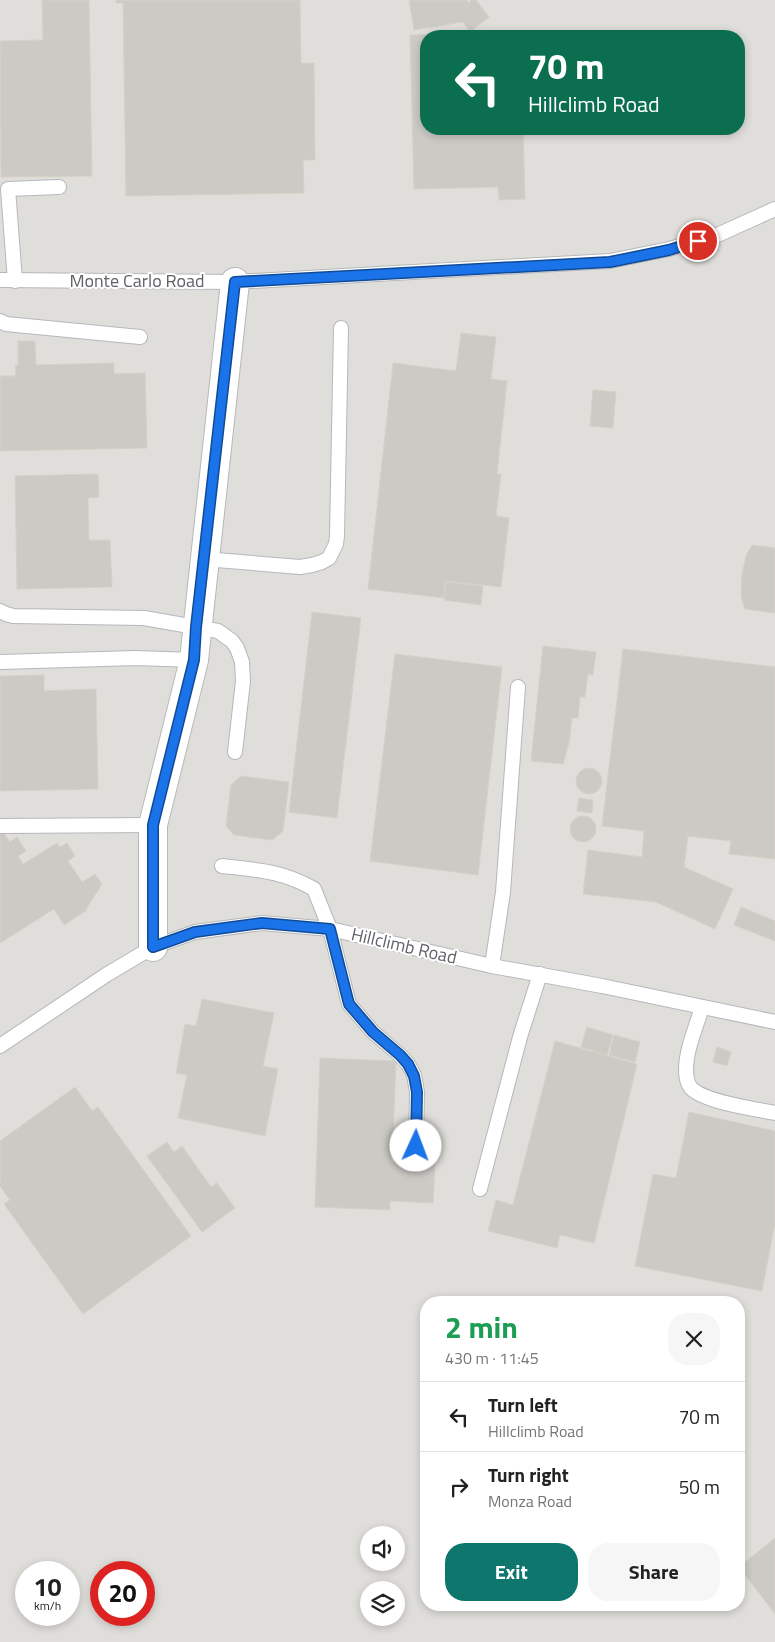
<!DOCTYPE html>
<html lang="en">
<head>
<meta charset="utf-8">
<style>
	:root { --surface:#fff; --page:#f6f6f6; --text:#222; --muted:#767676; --line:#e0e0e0; --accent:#0f766e }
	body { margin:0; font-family:"Titillium Web",sans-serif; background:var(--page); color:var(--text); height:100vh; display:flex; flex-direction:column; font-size:19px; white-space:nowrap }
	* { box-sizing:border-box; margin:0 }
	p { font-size:16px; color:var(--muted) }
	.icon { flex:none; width:28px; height:28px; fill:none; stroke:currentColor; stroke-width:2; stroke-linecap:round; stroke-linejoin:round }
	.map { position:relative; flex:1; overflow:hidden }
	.side { position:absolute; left:420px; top:1296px; width:325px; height:315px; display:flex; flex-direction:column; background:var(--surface); border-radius:20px; box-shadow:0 2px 8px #0003 }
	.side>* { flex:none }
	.hud { position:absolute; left:420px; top:30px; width:325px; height:105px; border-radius:20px; box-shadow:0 2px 8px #0003; background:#0b6e4f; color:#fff; overflow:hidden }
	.buttons { position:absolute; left:360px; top:1526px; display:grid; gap:10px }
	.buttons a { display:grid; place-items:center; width:45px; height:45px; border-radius:50%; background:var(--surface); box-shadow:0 2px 8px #0003; font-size:25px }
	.speed { position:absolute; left:15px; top:1561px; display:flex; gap:10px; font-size:25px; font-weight:700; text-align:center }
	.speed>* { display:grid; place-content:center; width:65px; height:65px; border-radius:50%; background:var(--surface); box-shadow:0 2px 8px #0003; line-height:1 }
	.speed small { font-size:12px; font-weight:400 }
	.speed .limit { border:8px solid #d22; background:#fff; color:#111 }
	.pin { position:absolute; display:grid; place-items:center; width:42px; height:42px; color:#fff; margin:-21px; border:2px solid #fff; border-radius:50%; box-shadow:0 1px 5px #0007 }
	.me { position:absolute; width:55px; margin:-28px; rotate:2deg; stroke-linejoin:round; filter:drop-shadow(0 0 4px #0008) }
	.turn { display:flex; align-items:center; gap:18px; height:105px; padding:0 25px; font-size:22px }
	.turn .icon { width:65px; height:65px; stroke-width:2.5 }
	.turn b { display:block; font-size:35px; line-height:42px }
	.round { display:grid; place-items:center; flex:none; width:52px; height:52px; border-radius:20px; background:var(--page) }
	.summary { display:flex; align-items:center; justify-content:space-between; height:85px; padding:0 25px }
	h1 { font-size:30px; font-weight:700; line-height:38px; color:#1e9e55 }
	.button { display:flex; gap:10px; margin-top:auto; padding:10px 25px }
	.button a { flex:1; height:58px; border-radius:20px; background:var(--accent); color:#fff; font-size:20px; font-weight:700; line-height:58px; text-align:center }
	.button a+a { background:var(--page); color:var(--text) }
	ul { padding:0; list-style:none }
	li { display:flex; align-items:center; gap:15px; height:70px; padding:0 25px; border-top:1px solid var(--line) }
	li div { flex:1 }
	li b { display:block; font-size:19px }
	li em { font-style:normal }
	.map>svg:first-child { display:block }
	.industrial { fill:#e0deda; fill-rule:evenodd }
	.building { fill:#cccac5; stroke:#d6d1c6 }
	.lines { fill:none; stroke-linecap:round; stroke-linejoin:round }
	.service-casing { stroke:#b5b8bc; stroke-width:16 }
	.minor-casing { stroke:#b5b8bc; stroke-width:30 }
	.service { stroke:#fff; stroke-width:14 }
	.minor { stroke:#fff; stroke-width:28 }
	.route-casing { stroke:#114b97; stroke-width:12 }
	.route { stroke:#1a73e8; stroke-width:9 }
	.labels { text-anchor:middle; stroke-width:4; stroke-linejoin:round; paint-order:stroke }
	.street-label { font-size:18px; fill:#5f6368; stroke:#fff }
</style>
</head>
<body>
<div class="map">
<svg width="775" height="1642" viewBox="0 0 775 1642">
	<rect width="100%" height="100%" fill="#f1efe8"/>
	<path class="industrial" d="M0,0H775V1642H0ZM426,36H739V129H426ZM426,1302H739V1605H426ZM369,1535H396V1562H369ZM26,1572H69V1615H26ZM101,1572H144V1615H101ZM369,1590H396V1618H369Z"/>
	<g class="building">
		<path d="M42,0H89L92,176L1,177L0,41L43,40Z"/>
		<path d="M116,0H300L301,63H314L315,160H303L304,193L126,196L123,3H116Z"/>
		<path d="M409,0H467L468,3L471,0H476L489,17L470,32L463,22L414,30Z"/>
		<path d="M472,33V36H426V129H523L525,199L499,200L498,187L414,189L410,35Z"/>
		<path d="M461,333L496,337L491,379L507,381L497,474H501L496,516L509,518L501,587L445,581L444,598L368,589L393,363L456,371Z"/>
		<path d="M18,341H35L36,365L114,363V374L145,373L147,448L0,451V376H16L15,365H18Z"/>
		<path d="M593,390L616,392L613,428L590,426Z"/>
		<path d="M98,474L99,497L88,498L89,540H110L112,587L17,589L15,476Z"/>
		<path d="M752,545L775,548V613L745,609L741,596L742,575L746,556Z"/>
		<path d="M446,582L483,586L481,605L444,600Z"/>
		<path d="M312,612L361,618L337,818L289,812Z"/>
		<path d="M543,646L596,652L593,675L588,674L585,697H580L578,718H572L569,743L563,764L531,761Z"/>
		<path d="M623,649L775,667V859L729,854L731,841L688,836L684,867L733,889L715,929L656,902L583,894L588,850L642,857L644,831L602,826Z"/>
		<path d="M395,654L502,667L478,875L370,861Z"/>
		<path d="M44,675V691L96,689L98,789L0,791V676Z"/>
		<circle cx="589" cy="781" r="13"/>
		<path d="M241,776L289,782L283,831L272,840L234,835L226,826L231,785Z"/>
		<path d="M579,798L593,800L592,813L577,811Z"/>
		<circle cx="583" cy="829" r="13"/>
		<path d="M0,830H1L10,842L17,837L26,851L18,856L23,864L57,843L60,847L67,843L75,856L68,861L82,882L95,874L102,884L86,909L87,910L64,925L54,909L0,943Z"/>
		<path d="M741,907L775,921V941L734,925Z"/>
		<path d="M202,999L274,1013L263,1066L278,1069L265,1136L178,1118L187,1075L176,1073L185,1024L196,1026Z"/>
		<path d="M587,1027L613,1035L607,1055L581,1047Z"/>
		<path d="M614,1035L640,1042L635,1062L609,1055Z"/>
		<path d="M555,1041L637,1064L594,1243L560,1235L557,1248L488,1231L496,1200L513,1205Z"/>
		<path d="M717,1047L731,1052L727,1066L713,1062Z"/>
		<path d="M320,1058L396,1061L392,1161H404V1155L422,1156V1162L435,1163L433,1203L390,1201V1210L315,1207Z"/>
		<path d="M75,1087L92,1111L98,1107L191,1236L83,1314L4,1204L10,1200L0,1186V1179L1,1178L0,1176V1141Z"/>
		<path d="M689,1112L775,1131V1223L762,1291L635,1266L653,1174L676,1178Z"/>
		<path d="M167,1142L174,1152L182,1146L211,1187L217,1183L235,1208L202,1232L147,1156Z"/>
		<path d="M775,1538V1614L739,1567Z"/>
	</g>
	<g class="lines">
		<g class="service-casing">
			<g id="service">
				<path d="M0,280L235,282L610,261L669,249L713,237L775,209"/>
				<path d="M15,281L8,189L59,187"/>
				<path d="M0,321L6,324L140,337"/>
				<path d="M204,559L300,567L312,565L322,562L329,558L336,544L337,536L341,328"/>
				<path d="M0,611L6,614L13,616L144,618L218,631L232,641L237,648L242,662L243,681L235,752"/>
				<path d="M0,662L136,658L194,660"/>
				<path d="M0,826L153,825"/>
				<path d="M222,866C258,870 283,871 314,889L330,929L349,1004L373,1032L400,1055L408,1064L414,1075L417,1092L416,1146"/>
				<path d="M492,966L503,892L518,687"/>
				<path d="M702,1007C696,1028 686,1049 686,1070C686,1076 687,1083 691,1088C704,1102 755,1109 775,1113"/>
				<path d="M0,1046L106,975L153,947L195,932L262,923L330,929L492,966L602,986L775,1022"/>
				<path d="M480,1189L520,1037L540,974"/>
			</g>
		</g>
		<g class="minor-casing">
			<path id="minor" d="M153,947V825L194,660L235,282"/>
		</g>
		<use href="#service" class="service"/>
		<use href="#minor" class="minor"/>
	</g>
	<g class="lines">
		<g class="route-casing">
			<path id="route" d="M416,1146L417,1092L414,1076L408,1064L400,1055L373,1032L349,1004L330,929L262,923L195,932L153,947V825L194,660L196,627L235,282L610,262L669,250L698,241"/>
		</g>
		<use href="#route" class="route"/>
	</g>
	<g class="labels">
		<g class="street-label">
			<text x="137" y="287">Monte Carlo Road</text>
			<text transform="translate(404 946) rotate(13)" y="6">Hillclimb Road</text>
		</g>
	</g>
</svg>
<div class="buttons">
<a><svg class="icon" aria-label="sound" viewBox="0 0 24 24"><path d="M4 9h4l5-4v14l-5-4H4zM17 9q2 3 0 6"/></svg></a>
<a><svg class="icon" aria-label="layers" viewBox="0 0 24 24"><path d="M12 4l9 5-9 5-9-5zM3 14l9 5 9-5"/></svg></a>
</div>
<div class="speed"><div>10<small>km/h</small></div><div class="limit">20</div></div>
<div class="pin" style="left:698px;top:241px;background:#d93025"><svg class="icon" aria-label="arrive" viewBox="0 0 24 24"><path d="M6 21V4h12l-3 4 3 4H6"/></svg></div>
<svg class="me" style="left:416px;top:1146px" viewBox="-20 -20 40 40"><circle r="19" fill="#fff"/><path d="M0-13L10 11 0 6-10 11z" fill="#1a73e8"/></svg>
<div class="hud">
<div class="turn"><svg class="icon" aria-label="left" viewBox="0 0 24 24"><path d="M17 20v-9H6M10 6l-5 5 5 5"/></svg><div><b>70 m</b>Hillclimb Road</div></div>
</div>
<section class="side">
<div class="summary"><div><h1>2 min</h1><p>430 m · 11:45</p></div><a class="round"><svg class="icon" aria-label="close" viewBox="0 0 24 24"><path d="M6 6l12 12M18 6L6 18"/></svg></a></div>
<ul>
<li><svg class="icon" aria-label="left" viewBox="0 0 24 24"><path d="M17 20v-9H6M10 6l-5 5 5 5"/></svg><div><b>Turn left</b><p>Hillclimb Road</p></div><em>70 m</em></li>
<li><svg class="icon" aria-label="right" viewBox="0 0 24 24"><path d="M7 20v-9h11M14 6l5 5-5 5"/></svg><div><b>Turn right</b><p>Monza Road</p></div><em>50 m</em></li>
</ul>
<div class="button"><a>Exit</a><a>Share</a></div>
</section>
</div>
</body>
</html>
